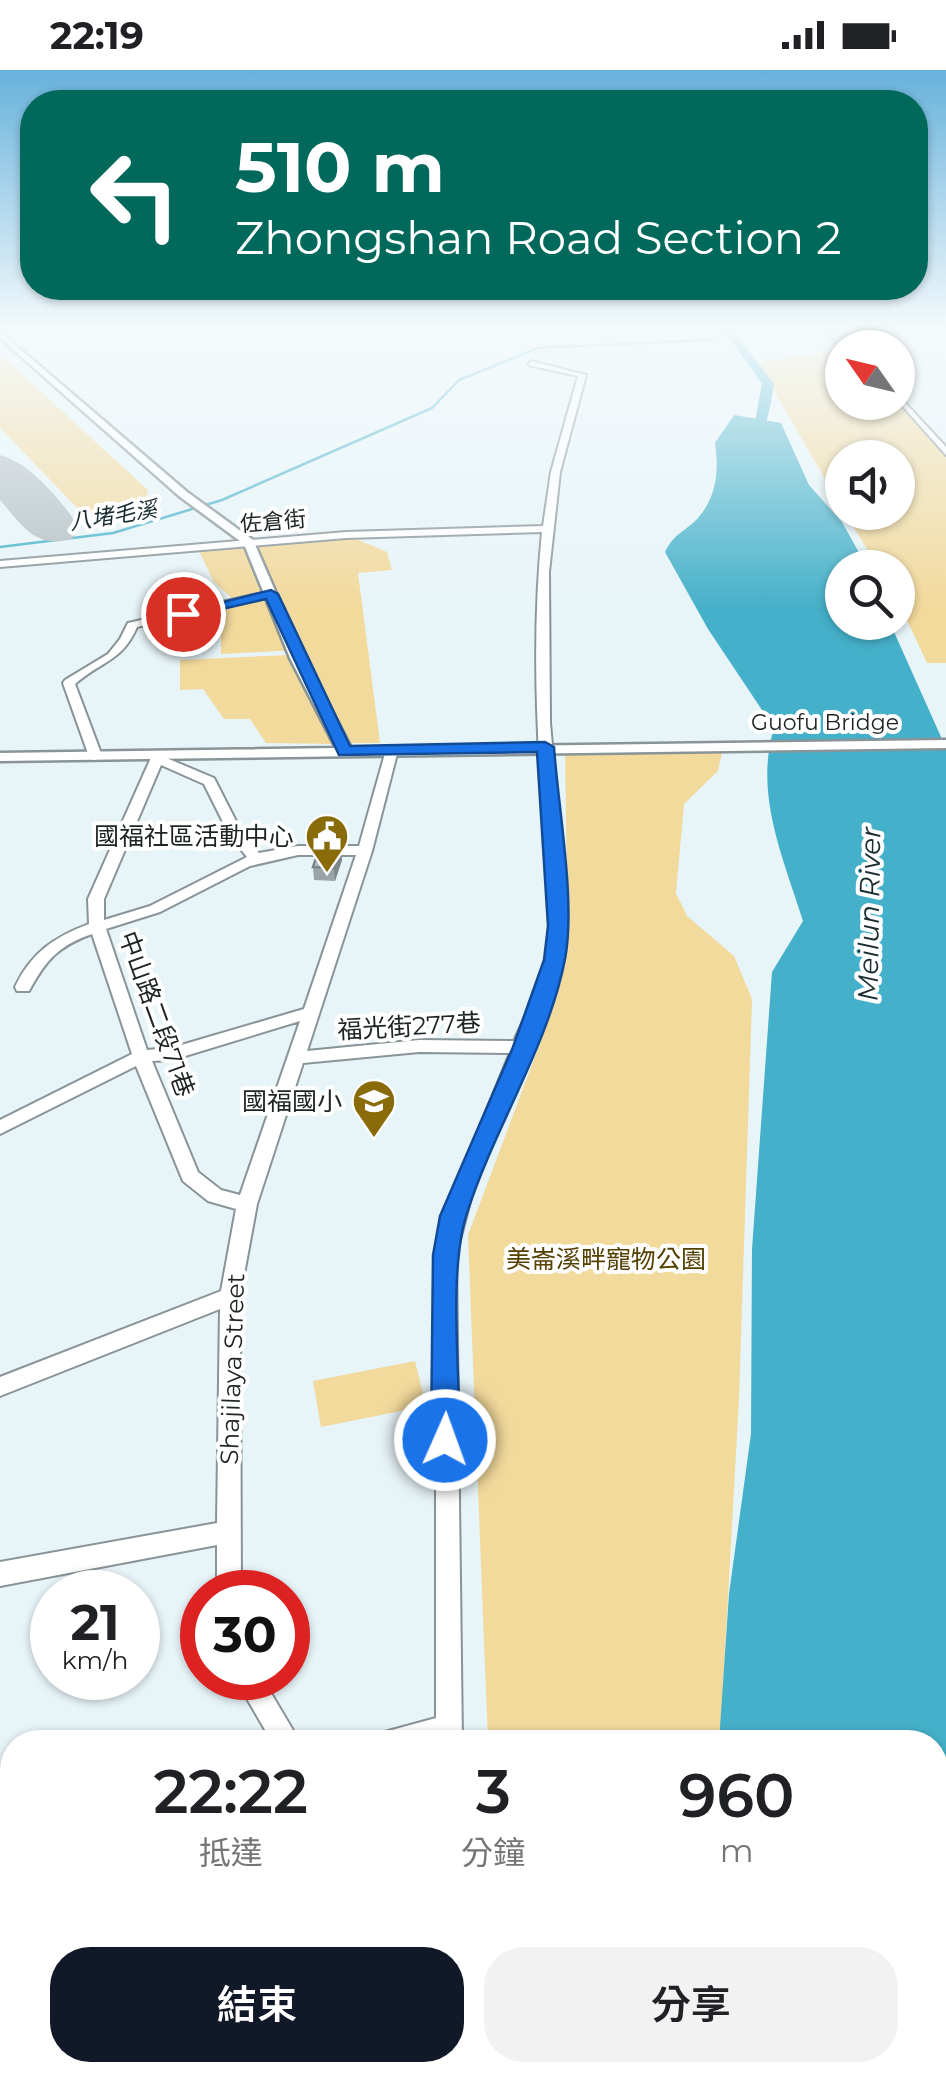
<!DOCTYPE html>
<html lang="zh-TW">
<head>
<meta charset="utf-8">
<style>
	:root { --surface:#fff; --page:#f2f2f2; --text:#202124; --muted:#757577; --accent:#111827 }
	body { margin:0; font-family:Montserrat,"Noto Sans TC",sans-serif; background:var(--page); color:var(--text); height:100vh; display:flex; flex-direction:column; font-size:38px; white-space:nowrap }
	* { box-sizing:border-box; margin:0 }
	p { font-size:32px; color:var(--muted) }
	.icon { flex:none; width:55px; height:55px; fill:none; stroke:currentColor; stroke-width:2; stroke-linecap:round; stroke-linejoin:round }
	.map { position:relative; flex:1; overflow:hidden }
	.side { position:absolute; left:0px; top:1660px; width:948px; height:352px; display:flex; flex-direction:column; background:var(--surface); border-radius:40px 40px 0 0; box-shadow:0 2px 8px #0004 }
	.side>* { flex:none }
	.top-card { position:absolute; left:20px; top:20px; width:908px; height:210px; border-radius:40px; box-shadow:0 2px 8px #0004; background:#00695c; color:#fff; overflow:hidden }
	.needle { width:65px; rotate:304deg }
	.tools { position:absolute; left:825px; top:260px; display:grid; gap:20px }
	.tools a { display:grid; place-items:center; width:90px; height:90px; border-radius:50%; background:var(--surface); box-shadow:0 2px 8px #0004; font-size:50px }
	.speed { position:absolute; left:30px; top:1500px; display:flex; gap:20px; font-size:50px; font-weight:700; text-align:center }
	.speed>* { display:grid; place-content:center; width:130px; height:130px; border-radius:50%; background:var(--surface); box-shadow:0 2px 8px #0004; line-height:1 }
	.speed small { font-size:25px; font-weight:400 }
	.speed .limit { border:15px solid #d22; background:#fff; color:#111 }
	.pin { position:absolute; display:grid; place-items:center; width:85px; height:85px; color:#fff; margin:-42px; border:5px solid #fff; border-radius:50%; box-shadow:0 2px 10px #0007 }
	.me { position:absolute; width:110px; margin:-55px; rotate:2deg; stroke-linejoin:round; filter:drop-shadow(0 0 8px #0008) }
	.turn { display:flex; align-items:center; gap:35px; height:210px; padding:0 50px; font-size:45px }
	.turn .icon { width:130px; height:130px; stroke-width:2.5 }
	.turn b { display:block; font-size:70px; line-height:85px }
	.eta { display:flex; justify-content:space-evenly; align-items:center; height:170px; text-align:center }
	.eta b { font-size:60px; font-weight:600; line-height:70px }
	.action { display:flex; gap:20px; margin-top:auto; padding:20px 50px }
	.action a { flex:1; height:115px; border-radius:40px; background:var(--accent); color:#fff; font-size:40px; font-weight:600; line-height:115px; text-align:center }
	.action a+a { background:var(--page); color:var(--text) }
	.status { display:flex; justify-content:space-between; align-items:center; height:70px; padding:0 50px; background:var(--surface); direction:ltr }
	.status svg { height:28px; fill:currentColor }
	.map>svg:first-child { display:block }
	.green { fill:#f2d99c }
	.water { fill:#45b0c9 }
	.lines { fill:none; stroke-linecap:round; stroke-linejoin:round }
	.stream { stroke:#45b0c9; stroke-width:2.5 }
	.river { fill:#45b0c9; fill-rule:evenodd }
	.runway { fill:#b4bfc2; fill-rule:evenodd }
	.minor-casing { stroke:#889497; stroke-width:4 }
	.tertiary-casing { stroke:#889497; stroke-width:5 }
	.minor { fill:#fff; fill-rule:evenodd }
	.tertiary { fill:#fff; fill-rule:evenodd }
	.wall { fill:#9aa4a8 }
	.shaded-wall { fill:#7d8688 }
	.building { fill:#b3bfc3; stroke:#7d8688; stroke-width:2.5 }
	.route { fill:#1a73e8; stroke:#114b97; stroke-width:2.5 }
	.labels { text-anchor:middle; stroke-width:8; stroke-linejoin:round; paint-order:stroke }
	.far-water-label { font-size:22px; font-style:italic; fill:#192c31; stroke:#fff }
	.far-street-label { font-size:22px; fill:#1e2324; stroke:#fff }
	.poi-label { font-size:25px; fill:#1e2324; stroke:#fff; text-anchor:end }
	.street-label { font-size:25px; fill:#1e2324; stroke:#fff }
	.park-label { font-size:25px; fill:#544000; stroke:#fff }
	.water-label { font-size:28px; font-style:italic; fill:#192c31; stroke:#fff }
</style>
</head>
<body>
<div class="status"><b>22:19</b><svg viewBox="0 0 49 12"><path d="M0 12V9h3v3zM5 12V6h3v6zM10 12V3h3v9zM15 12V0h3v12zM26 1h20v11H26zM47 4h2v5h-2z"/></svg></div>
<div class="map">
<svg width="946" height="2011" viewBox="0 0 946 2011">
	<rect width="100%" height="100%" fill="#e7f4f8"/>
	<g class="green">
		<path d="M842,280V332L898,331L946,383V593H927L898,531V498L878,497L845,443L898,442V388H842V438L757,292Z"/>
		<path d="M0,284L148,420L145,433L87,448L0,358Z"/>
		<path d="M349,466L387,482L392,500L358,503L380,673H349L298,580L221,584V566H185V543L234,530L214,512L198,479Z"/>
		<path d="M288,585L334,674L266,673L250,649H224L203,619L180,620V590Z"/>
		<path d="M565,683H722L718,701L684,734L676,823L687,846L734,886L752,929L739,1329L720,1672H488L468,1165L542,968L568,875Z"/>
		<path d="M415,1291L426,1336L321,1357L313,1311Z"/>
		<path d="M520,2000H768L770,2011H521Z"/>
	</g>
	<path class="water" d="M734,345L781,353L809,415L842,452L867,497L842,498V552L890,553L946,678V2011H789L788,2000H935V1672H719L729,1524L751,1364L752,1179L772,902L803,851C783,787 754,724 774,658L708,559L665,482C674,463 685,462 698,448C717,426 719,400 715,373Z"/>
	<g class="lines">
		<g class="stream">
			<path d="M462,259L471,257"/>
			<path d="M0,477L113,463L222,430L432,338L459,310L538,278L709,270L726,260"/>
		</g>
		<path class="river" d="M721,257H731L774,314C770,336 767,369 747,382L741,378L755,351L762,314Z"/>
		<path class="runway" d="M0,385C31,393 62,432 80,458L72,469C35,479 23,456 0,430Z"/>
		<g class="minor-casing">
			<g id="minor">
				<path d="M823,257H830L850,278H842Z"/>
				<path d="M531,291L586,305L560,402L549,502L550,653L565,818V864L561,896L530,974L533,977L527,982L473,1120L456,1185L462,1672H377L381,1663L436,1648V1185L454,1120L510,983L419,982L303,993L257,1134L240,1226L241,1522H217V1475L0,1516V1492L217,1453L220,1239L0,1326V1307L221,1221L236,1139L208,1131L183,1111L136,996L0,1064V1050L132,984L92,864C58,876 46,890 29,921H17L15,917C31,883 54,867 89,854L88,829L154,681H164V687L214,708L243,765L259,783L298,776H359L386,680L392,676L398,680L372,781L307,981L419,970L514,971C526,944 542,914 547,885C557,824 544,762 540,701C535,621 534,542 542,462L346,468L0,497V491L346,462L543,456L551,402L578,306L528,295ZM161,695L204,714L230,766L247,787L150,836L104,850V829ZM298,785H356L304,939L171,978L147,980L106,859L160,842L250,796ZM300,951L240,1125L221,1120L198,1102L152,991L172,990Z"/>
				<path d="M898,325L946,377V385L898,331Z"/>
				<path d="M271,521L276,524L275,526L137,557C122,592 101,591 75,614L102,686L95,690L90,689L63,613L65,610L108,584L120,569L128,553Z"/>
				<path d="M235,1608H262L300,1672H272Z"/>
				<rect x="467" y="2000" width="32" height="11"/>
			</g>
		</g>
		<g class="tertiary-casing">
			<path id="tertiary" d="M0,262L187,422L253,470L304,588L351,678L946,670V678L0,691V683L336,678L290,588L244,474L179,426L0,268Z"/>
		</g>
		<use href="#minor" class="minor"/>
		<use href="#tertiary" class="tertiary"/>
	</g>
	<path class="wall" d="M342,790L335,811L314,810L313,797Z"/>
	<path class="shaded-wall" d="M341,777L342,790L335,811L334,798Z"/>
	<path class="building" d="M320,776L341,777L334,798L313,797Z"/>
	<linearGradient id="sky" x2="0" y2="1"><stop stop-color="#67b2dc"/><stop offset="0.48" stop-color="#f4fafc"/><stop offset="1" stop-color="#f4fafc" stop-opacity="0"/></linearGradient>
	<rect width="946" height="539" fill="url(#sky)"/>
	<path class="route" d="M271,520L278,524L350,676L545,672L554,677C558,737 576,832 565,889C548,977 494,1058 467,1143C448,1201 460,1307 460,1370L456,1379L445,1383L435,1379L431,1370L433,1185L440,1146L513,977L544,890L548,856L537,682L339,685L266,529L183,548L176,544Z"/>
	<defs>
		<g id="civic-pin" transform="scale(2.25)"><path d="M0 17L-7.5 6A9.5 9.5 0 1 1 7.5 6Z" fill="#896b09" stroke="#fff"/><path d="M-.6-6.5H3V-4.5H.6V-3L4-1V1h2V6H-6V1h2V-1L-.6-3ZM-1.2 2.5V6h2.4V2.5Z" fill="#fff"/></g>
		<g id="school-pin" transform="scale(2.25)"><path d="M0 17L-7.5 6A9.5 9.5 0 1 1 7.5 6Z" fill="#896b09" stroke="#fff"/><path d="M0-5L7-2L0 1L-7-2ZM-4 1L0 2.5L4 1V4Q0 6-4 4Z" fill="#fff"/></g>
	</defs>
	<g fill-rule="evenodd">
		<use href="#civic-pin" x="327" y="766"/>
		<use href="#school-pin" x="374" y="1031"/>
	</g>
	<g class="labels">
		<g class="far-water-label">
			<text transform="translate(113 445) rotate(-9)" y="8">八堵毛溪</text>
		</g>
		<g class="far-street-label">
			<text transform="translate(273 451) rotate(-5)" y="8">佐倉街</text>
			<text x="825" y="660">Guofu Bridge</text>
		</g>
		<g class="poi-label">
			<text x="294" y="775">國福社區活動中心</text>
			<text x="342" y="1040">國福國小</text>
		</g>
		<g class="street-label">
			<text transform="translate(157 944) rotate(70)" y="9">中山路二段71巷</text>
			<text transform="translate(409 956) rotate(-3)" y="9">福光街277巷</text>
			<text transform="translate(232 1299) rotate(-88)" y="9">Shajilaya Street</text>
		</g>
		<g class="park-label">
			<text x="606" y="1198">美崙溪畔寵物公園</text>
		</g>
		<g class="water-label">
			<text transform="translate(869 844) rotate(-89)" y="10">Meilun River</text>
		</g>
	</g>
</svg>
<div class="tools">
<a><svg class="needle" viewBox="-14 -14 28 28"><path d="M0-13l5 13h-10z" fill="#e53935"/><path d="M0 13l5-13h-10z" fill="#757577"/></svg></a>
<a><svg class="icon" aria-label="sound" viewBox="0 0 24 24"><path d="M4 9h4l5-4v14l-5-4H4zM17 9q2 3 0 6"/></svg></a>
<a><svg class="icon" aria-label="search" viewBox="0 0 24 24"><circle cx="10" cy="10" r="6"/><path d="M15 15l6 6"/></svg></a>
</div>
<div class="speed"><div>21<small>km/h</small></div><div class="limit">30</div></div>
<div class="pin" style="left:183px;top:544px;background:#d93025"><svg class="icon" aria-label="arrive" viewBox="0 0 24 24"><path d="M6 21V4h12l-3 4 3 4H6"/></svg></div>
<svg class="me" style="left:445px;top:1370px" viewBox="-20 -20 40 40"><circle r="17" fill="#1a73e8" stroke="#fff" stroke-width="3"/><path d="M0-11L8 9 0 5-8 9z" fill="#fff"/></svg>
<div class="top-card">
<div class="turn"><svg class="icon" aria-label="left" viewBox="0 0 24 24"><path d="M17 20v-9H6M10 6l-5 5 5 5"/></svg><div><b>510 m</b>Zhongshan Road Section 2</div></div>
</div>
<section class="side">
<div class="eta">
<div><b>22:22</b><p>抵達</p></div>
<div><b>3</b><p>分鐘</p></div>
<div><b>960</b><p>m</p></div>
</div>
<div class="action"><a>結束</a><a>分享</a></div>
</section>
</div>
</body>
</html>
